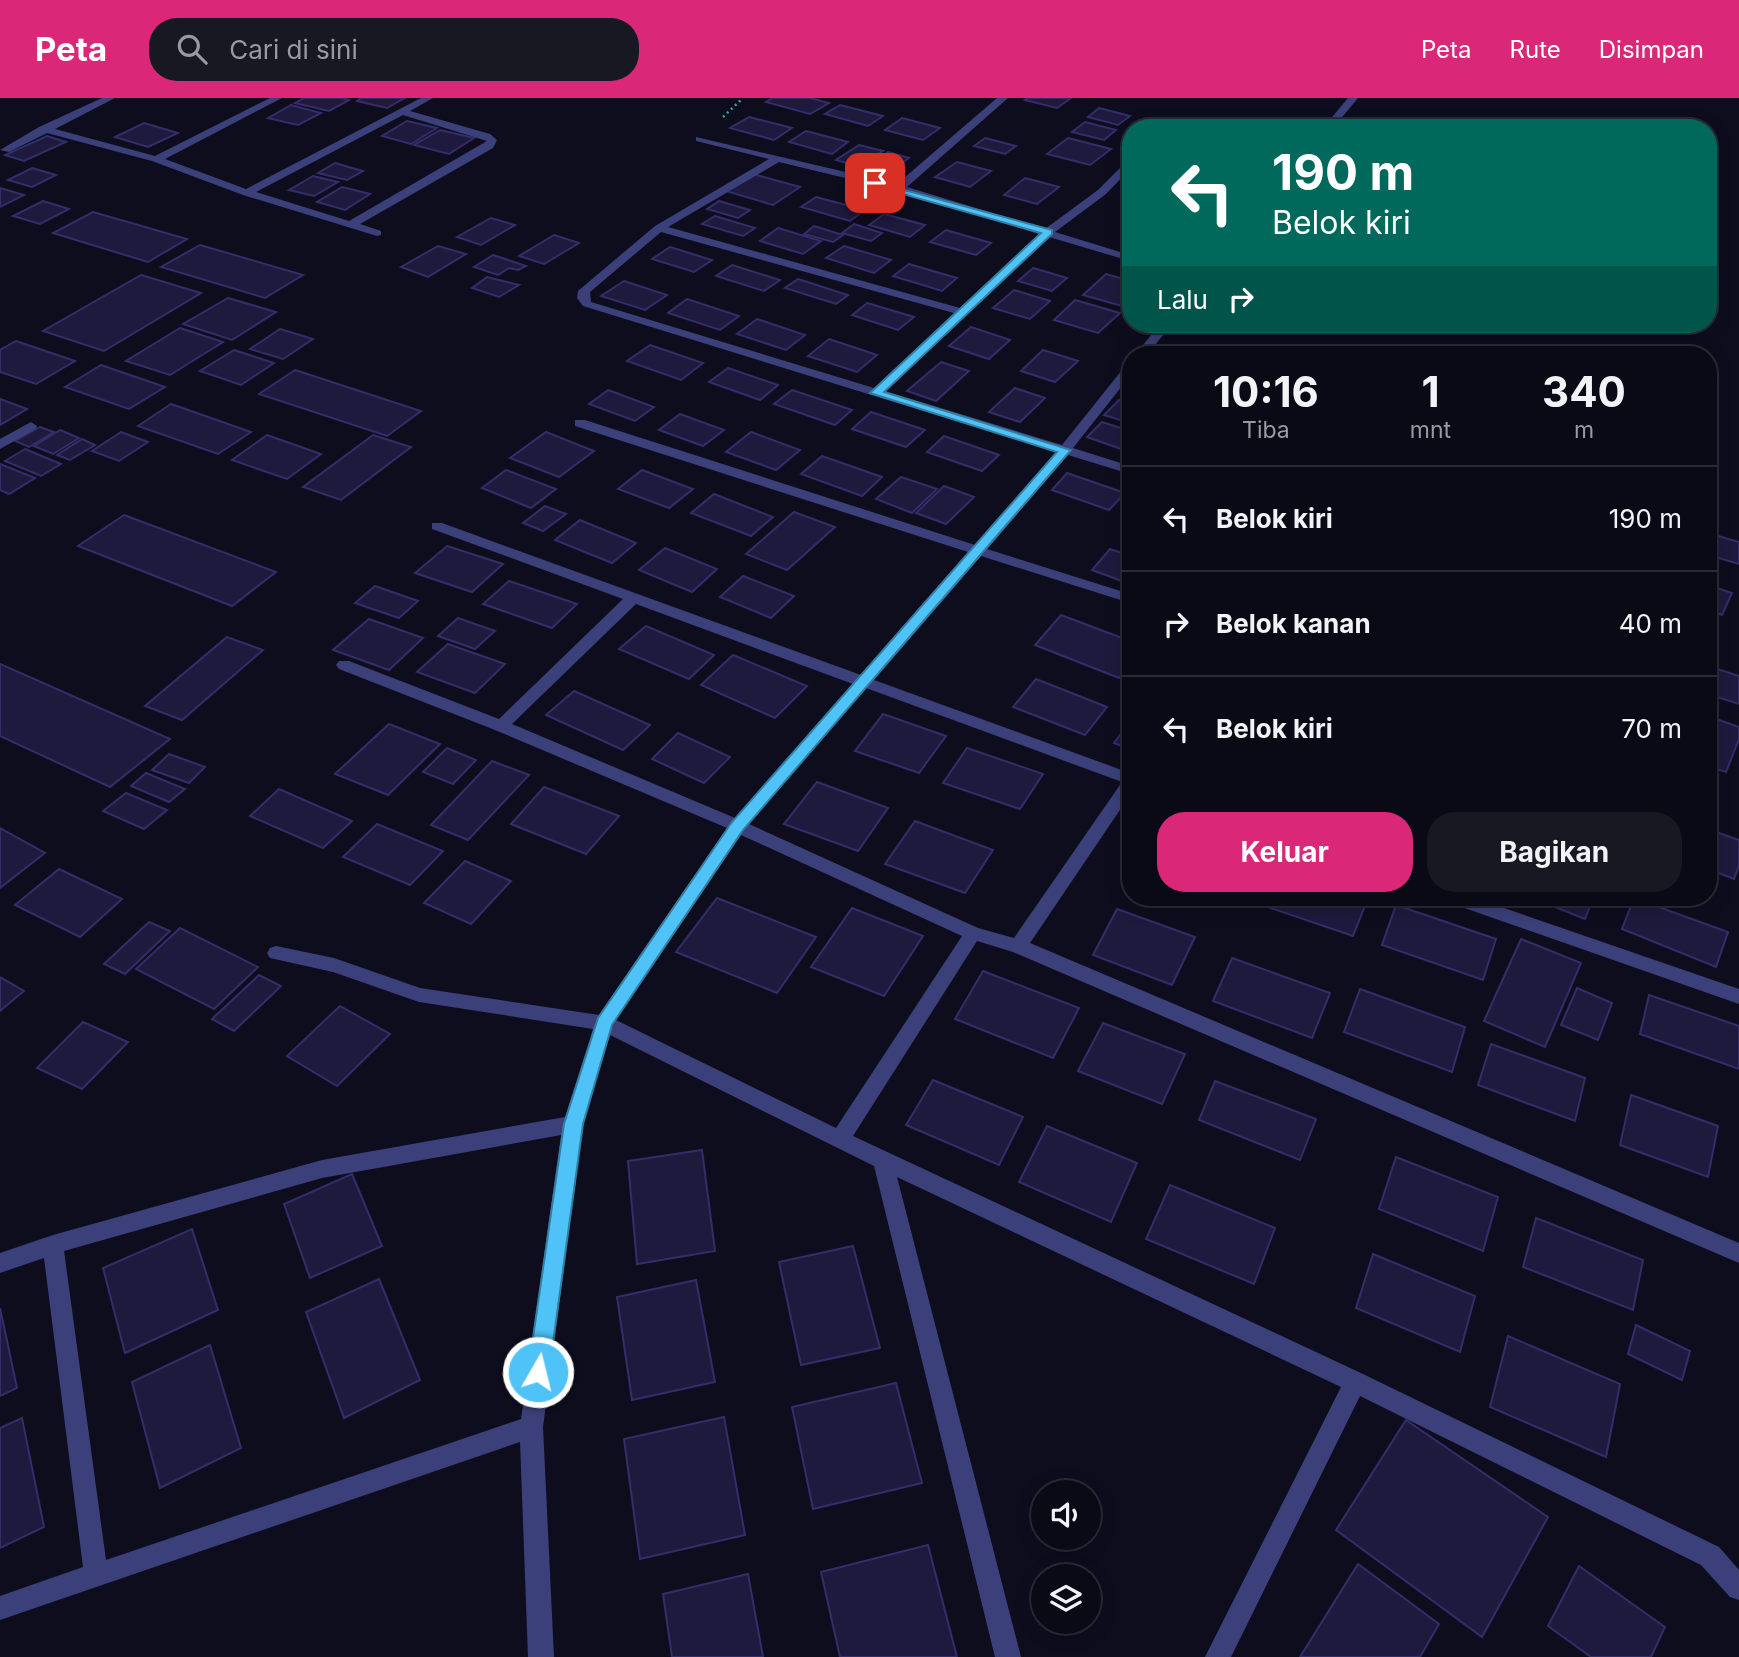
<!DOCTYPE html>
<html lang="id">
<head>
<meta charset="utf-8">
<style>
	:root { --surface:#0a0a16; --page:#181823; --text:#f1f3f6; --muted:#999aa1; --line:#2a2b35; --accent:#db2777 }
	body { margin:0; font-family:Inter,sans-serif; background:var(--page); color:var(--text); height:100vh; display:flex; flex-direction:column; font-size:26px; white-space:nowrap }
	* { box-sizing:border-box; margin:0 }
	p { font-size:23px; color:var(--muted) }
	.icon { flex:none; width:38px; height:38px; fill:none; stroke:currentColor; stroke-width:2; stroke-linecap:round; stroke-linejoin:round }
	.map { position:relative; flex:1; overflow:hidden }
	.panel { position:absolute; left:1122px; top:248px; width:595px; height:560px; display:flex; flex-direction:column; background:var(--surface); border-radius:28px; box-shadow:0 4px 18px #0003,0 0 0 2px var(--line) }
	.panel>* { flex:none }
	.guide { position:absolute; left:1122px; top:21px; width:595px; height:214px; border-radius:28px; box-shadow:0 4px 18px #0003,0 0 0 2px var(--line); background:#00695c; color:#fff; overflow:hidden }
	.fabs { position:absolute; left:1031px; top:1382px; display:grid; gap:14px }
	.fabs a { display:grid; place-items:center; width:70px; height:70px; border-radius:50%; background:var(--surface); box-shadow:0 4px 18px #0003,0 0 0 2px var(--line); font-size:35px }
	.pin { position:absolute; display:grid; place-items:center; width:60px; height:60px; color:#fff; margin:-30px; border-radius:14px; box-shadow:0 4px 10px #0006 }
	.me { position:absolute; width:77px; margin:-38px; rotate:8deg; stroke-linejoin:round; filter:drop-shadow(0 0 5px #0008) }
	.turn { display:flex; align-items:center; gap:24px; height:147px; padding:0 35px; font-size:32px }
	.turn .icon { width:91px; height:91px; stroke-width:2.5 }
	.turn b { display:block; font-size:49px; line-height:60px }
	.then { display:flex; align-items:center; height:66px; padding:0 35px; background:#0003; gap:14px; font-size:26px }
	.eta { display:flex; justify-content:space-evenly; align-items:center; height:119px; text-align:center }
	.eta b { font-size:42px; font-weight:700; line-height:49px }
	.primary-button { display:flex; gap:14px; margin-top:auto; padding:14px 35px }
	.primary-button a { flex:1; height:80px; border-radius:28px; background:var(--accent); color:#fff; font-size:28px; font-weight:700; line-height:80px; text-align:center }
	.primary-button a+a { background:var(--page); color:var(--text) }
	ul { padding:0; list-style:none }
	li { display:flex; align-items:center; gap:21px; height:105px; padding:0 35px; border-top:2px solid var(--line) }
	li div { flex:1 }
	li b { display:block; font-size:26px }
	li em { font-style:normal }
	header { display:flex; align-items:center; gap:42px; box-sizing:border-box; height:98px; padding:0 35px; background:var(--accent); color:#fff }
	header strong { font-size:33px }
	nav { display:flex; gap:38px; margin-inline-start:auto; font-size:24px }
	.search { width:490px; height:63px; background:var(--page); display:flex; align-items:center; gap:18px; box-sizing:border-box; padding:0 24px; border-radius:28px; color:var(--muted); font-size:26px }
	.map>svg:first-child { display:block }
	.building { fill:#1d1a3e; stroke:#322e69; stroke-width:2 }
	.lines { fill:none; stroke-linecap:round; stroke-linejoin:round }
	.path { stroke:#34a995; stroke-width:2.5; stroke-dasharray:2 3.5; stroke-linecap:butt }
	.minor { fill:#3b407a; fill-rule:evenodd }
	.route { fill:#4fc3f7; stroke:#337fa1; stroke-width:2 }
</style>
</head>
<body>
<header>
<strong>Peta</strong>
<div class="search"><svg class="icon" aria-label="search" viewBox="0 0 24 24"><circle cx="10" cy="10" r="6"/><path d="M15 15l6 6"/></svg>Cari di sini</div>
<nav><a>Peta</a><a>Rute</a><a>Disimpan</a></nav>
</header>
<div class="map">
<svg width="1739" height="1559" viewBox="0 0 1739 1559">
	<rect width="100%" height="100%" fill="#0e0d1e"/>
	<g class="building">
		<path d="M304,0H341L349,2L329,13L295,5Z"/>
		<path d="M361,0H405L387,10L357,3Z"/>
		<path d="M773,0H810L829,5L810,16L766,4Z"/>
		<path d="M1028,0H1071L1057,10L1025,2Z"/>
		<path d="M291,7L321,15L298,27L268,20Z"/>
		<path d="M840,7L883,18L868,28L825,16Z"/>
		<path d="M1099,10L1130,18L1118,27L1088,19Z"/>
		<path d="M749,19L792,30L774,42L730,30Z"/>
		<path d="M902,20L940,30L923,42L885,32Z"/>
		<path d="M407,23L437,30L411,46L382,38Z"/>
		<path d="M1085,24L1116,32L1104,42L1072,34Z"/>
		<path d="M144,25L178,35L148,49L115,39Z"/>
		<path d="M440,32L474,40L449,56L414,47Z"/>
		<path d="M806,33L848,44L832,56L789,44Z"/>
		<path d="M47,38L66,44L24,63L5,57Z"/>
		<path d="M985,40L1016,48L1005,56L974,48Z"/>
		<path d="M1068,40L1111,51L1090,67L1047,56Z"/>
		<path d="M859,47L883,53L859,69L836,62Z"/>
		<path d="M888,54L909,60L893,71L872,65Z"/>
		<path d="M957,64L991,73L970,89L935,79Z"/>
		<path d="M335,65L363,73L347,82L318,75Z"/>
		<path d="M32,70L56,77L32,89L8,82Z"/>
		<path d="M753,76L800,89L773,107L726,93Z"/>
		<path d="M313,78L338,84L314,98L289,92Z"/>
		<path d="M1025,80L1059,89L1037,106L1004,97Z"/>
		<path d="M342,89L370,96L345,112L317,104Z"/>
		<path d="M0,90L24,97L0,109Z"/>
		<path d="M816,99L865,112L850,123L801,109Z"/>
		<path d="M43,103L69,111L40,126L13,118Z"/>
		<path d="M719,103L750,112L738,120L707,111Z"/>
		<path d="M93,114L187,141L148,164L53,135Z"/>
		<path d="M884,116L925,127L910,139L869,127Z"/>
		<path d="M715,118L755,130L743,138L702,126Z"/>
		<path d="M491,120L515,127L481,147L457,139Z"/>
		<path d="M854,126L882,135L871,143L842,135Z"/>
		<path d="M814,128L843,137L833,144L804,136Z"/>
		<path d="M778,130L821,143L803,156L760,143Z"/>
		<path d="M946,132L991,145L976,157L930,144Z"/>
		<path d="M554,137L579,145L544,166L519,158Z"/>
		<path d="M200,147L303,177L265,200L161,169Z"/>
		<path d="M438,148L466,156L428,179L401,169Z"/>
		<path d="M844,148L891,162L874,175L826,160Z"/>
		<path d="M670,149L712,162L694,174L652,161Z"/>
		<path d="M493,157L526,168L518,172L509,170L498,177L474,169Z"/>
		<path d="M909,166L957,180L942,193L893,178Z"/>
		<path d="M732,167L780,182L764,193L716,178Z"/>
		<path d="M1033,170L1067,180L1052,193L1018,183Z"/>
		<path d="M1106,176L1130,183L1129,210L1083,197Z"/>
		<path d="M141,177L201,195L104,253L43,233Z"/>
		<path d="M487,179L519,187L499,199L472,190Z"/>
		<path d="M798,181L848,197L836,206L785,190Z"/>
		<path d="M624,183L667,197L645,212L601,198Z"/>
		<path d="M1014,192L1050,203L1030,221L993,210Z"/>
		<path d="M228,200L276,214L232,242L183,226Z"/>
		<path d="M687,201L739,218L720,232L668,215Z"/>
		<path d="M1075,202L1120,215L1098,235L1054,222Z"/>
		<path d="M867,205L914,219L898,232L852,217Z"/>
		<path d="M757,221L805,237L786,252L737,236Z"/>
		<path d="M971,229L1010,242L989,261L949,248Z"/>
		<path d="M180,230L223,244L170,277L126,263Z"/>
		<path d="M280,231L313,241L283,261L250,251Z"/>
		<path d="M829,241L877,257L857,274L808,258Z"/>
		<path d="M16,243L75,263L36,286L0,274V252Z"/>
		<path d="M650,247L703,265L681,282L627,263Z"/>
		<path d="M234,252L274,265L241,287L200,273Z"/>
		<path d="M1043,252L1078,263L1055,284L1021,273Z"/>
		<path d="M941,264L969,273L936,303L907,293Z"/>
		<path d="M101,267L165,289L129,311L65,289Z"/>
		<path d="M728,270L778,287L760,302L709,284Z"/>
		<path d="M295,272L421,313L387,338L259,296Z"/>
		<path d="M1015,290L1045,300L1020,324L989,314Z"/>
		<path d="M608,292L654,309L635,323L589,306Z"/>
		<path d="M792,292L852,312L835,327L774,306Z"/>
		<path d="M0,301L27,311L0,327Z"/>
		<path d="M1119,302L1130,306V325L1104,317Z"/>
		<path d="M171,306L251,334L218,356L138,328Z"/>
		<path d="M871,314L925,332L906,349L852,331Z"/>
		<path d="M680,316L724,332L703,348L659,332Z"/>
		<path d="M1102,324L1130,333V354L1087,339Z"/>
		<path d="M40,329L54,334L29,349L15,343Z"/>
		<path d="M60,332L79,340L53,356L34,348Z"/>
		<path d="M121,334L148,344L119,363L92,353Z"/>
		<path d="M546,334L594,353L559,379L510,360Z"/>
		<path d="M751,334L800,352L776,372L726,354Z"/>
		<path d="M267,337L321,356L287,381L232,362Z"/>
		<path d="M373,337L411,349L341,402L303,389Z"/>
		<path d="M944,338L999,357L982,373L927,354Z"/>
		<path d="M82,341L95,347L70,362L57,357Z"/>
		<path d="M25,351L61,366L41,378L5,363Z"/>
		<path d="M822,358L882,379L862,398L801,376Z"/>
		<path d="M0,366L35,380L9,396L0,392Z"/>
		<path d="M506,372L556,391L531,410L482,390Z"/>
		<path d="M642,372L693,391L669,410L618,391Z"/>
		<path d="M1067,375L1125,395L1109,412L1052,392Z"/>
		<path d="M901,379L937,391L912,415L876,401Z"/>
		<path d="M944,388L974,399L946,426L916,415Z"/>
		<path d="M714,396L773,419L751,438L691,415Z"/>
		<path d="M545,408L566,416L543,433L523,425Z"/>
		<path d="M794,414L835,429L787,472L746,456Z"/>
		<path d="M124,417L276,474L232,508L78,448Z"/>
		<path d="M580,422L636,445L612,465L555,442Z"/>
		<path d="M1708,435L1739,444V466L1708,457Z"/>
		<path d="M447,448L503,466L472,494L415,475Z"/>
		<path d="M665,450L717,471L692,494L639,472Z"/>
		<path d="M1110,451L1130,458V486L1092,472Z"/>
		<path d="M743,478L794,498L771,520L720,499Z"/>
		<path d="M509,483L577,506L552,530L483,506Z"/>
		<path d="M1708,487L1732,495L1722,517L1708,512Z"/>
		<path d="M375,488L418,503L399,520L355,505Z"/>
		<path d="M1061,517L1130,543V565L1119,580L1035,547Z"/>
		<path d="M458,520L495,533L475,551L438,538Z"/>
		<path d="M369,521L423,540L389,572L333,552Z"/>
		<path d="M646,528L714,557L689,581L619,551Z"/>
		<path d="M227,539L263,552L182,622L145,608Z"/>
		<path d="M448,546L505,566L475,595L417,574Z"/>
		<path d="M733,557L807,588L775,620L701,587Z"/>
		<path d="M0,566L170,641L110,689L0,638Z"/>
		<path d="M1708,568L1739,578V606L1708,596Z"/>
		<path d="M1036,581L1107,609L1085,637L1013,609Z"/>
		<path d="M574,593L650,627L623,652L546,617Z"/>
		<path d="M883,616L946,638L919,675L855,653Z"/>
		<path d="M1708,618L1739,629V641L1726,674L1708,668Z"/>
		<path d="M1130,624V651L1114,645Z"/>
		<path d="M389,626L440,646L388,697L335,676Z"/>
		<path d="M678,635L730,659L704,685L652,661Z"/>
		<path d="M447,650L476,662L453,686L423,674Z"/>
		<path d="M967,650L1043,676L1020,711L943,685Z"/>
		<path d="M169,656L205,669L189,685L152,672Z"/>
		<path d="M492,663L529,677L468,742L431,727Z"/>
		<path d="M146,675L185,691L169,704L131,688Z"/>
		<path d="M817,684L888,710L858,753L784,726Z"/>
		<path d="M544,689L619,718L586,756L511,726Z"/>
		<path d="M279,691L352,723L323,750L250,718Z"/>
		<path d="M126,695L167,712L144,731L103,713Z"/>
		<path d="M915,723L993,752L965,795L885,766Z"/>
		<path d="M377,726L443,753L410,787L343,759Z"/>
		<path d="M0,730L45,755L0,790Z"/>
		<path d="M1708,731L1739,742V767L1734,781L1708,771Z"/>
		<path d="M465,763L511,783L471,826L424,805Z"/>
		<path d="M59,771L122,801L80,839L15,807Z"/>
		<path d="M717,800L816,839L777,895L676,854Z"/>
		<path d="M1259,800H1368L1353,838L1256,805Z"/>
		<path d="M1532,800H1593L1585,821Z"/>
		<path d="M1634,800L1728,834L1716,869L1622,831Z"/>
		<path d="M1396,807L1496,841L1483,882L1382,847Z"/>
		<path d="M852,810L923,838L884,898L811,869Z"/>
		<path d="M1117,811L1195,839L1172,887L1093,857Z"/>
		<path d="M149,824L170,833L125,876L104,866Z"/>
		<path d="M180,830L258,869L214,911L136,871Z"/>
		<path d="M1521,841L1581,865L1545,949L1484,923Z"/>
		<path d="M1232,860L1330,895L1312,940L1213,903Z"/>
		<path d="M983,873L1079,910L1053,960L955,921Z"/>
		<path d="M259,877L281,888L234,933L212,921Z"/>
		<path d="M0,879L24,893L0,913Z"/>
		<path d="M1577,890L1612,905L1598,942L1561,927Z"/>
		<path d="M1360,891L1465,929L1452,974L1344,934Z"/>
		<path d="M1649,897L1739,928V971L1640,936Z"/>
		<path d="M340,908L390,936L337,988L287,958Z"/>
		<path d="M83,924L128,944L82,991L37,970Z"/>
		<path d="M1103,925L1185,956L1162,1006L1078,973Z"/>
		<path d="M1491,946L1585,980L1575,1023L1478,987Z"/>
		<path d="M933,982L1023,1019L999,1067L906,1027Z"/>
		<path d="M1215,983L1316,1021L1300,1062L1199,1022Z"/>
		<path d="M1631,997L1718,1028L1708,1079L1620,1047Z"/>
		<path d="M1047,1028L1137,1065L1111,1124L1019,1084Z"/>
		<path d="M702,1052L715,1153L637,1166L628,1063Z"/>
		<path d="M1396,1059L1498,1099L1483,1153L1379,1111Z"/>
		<path d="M352,1076L382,1148L310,1180L284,1106Z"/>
		<path d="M1170,1087L1275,1130L1254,1186L1146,1141Z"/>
		<path d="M1536,1120L1643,1162L1633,1212L1523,1169Z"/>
		<path d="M192,1131L218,1212L125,1255L103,1170Z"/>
		<path d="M853,1148L880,1250L801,1267L779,1164Z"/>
		<path d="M1373,1156L1475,1198L1460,1254L1356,1210Z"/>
		<path d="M379,1181L420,1282L344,1320L306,1214Z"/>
		<path d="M696,1182L715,1284L632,1302L617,1199Z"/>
		<path d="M0,1210L17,1290L0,1298Z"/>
		<path d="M1636,1227L1690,1253L1682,1282L1628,1256Z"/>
		<path d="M1508,1238L1620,1286L1606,1359L1490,1309Z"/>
		<path d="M210,1247L241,1350L160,1390L132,1284Z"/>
		<path d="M896,1285L922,1385L813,1411L792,1309Z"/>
		<path d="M724,1319L745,1437L640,1461L624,1341Z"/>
		<path d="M22,1320L44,1429L0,1450V1330Z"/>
		<path d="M1406,1322L1548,1419L1482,1539L1336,1432Z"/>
		<path d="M928,1447L957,1559H840L821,1474Z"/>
		<path d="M1358,1466L1439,1526L1420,1559H1300Z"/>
		<path d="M1579,1468L1665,1529L1651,1559H1591L1548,1528Z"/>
		<path d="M748,1476L763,1559H672L663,1496Z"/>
	</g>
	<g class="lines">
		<path class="path" d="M723,19L743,0"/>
		<g class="minor">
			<path d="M102,0H115L55,31L155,58L270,0H282L165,61L246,91L421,0H433L410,13L490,36L497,42L493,50L360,126L381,133V137L377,138L243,97L152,63L47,35L9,54L0,52L39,29ZM403,17L487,43L349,123L256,94Z"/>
			<path d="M997,0H1008L907,89L1045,131L1098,92L1126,64L1130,63V71L1106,96L1055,134L1130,157V163L1049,139L885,293L1062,347L1126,267L1130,266V278L1073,350L1130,368V376L1068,357L987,451L1130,496V505L981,458L874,582L1130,675V697L1030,845L1739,1145V1165L1013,854L977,843L853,1038L1363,1276L1719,1449L1739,1472V1502L1730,1499L1701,1467L1360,1298L1231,1559H1205L1341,1289L897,1079L1021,1559H995L874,1068L610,937L583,1026L543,1329L554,1559H528L520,1344L0,1522V1498L83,1469L44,1160L0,1175V1155L53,1137L322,1062L565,1019L593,931L419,904L333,874L270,860L267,855L270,850L276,848L334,860L420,890L599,917L727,730L495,632L339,571L336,567L339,563H349L499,621L623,501L432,431V425H442L861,577L968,454L575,328V322H585L975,447L1056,354L583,208L577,200L578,193L655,128L769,61L696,43V39L897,86ZM779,64L895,92L1039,136L960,210L668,129ZM661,134L954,215L874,290L591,204L590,194ZM636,506L853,586L735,720L512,626ZM866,590L1122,684L1014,840L978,830L749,726ZM741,737L962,838L836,1030L616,922ZM561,1037L521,1321L106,1462L64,1153L322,1080Z"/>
			<path d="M1348,0H1358L1333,30H1323Z"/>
			<path d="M1169,24L1174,27L1172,30H1161Z"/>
			<path d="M1160,226H1172L1147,257H1135Z"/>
			<path d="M31,324L37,328L36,331L0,351V341Z"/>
			<path d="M1447,800H1475L1739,891V906L1450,805Z"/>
		</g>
	</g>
	<path class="route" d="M871,83L1052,132V136L884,294L1071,352L743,732L612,927L583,1026L549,1274L546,1281L538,1284L531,1281L528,1274L564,1026L598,920L732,724L1057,354L870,295L1041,135L871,87Z"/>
</svg>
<div class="fabs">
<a><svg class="icon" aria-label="sound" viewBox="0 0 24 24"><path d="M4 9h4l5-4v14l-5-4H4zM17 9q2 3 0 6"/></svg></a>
<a><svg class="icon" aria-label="layers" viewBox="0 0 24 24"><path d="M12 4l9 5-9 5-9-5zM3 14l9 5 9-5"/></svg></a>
</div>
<div class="pin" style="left:875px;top:85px;background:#d93025"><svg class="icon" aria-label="arrive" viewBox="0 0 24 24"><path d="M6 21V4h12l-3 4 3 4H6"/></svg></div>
<svg class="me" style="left:538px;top:1274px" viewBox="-20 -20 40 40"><circle r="17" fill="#4fc3f7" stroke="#fff" stroke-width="3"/><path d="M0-11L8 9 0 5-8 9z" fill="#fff"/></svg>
<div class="guide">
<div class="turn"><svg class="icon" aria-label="left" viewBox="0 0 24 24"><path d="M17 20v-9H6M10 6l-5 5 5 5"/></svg><div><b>190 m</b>Belok kiri</div></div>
<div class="then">Lalu<svg class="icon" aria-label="right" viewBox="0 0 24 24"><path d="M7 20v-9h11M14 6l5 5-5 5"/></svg></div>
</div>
<section class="panel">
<div class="eta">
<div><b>10:16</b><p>Tiba</p></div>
<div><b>1</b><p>mnt</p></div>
<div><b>340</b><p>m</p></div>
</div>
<ul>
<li><svg class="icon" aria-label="left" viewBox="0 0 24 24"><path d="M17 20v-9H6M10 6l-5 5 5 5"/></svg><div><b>Belok kiri</b></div><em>190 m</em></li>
<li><svg class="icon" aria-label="right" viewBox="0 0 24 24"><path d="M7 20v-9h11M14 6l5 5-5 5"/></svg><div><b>Belok kanan</b></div><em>40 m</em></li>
<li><svg class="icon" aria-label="left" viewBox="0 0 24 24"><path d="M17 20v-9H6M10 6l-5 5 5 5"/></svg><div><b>Belok kiri</b></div><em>70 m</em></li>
</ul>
<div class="primary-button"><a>Keluar</a><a>Bagikan</a></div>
</section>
</div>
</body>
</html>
